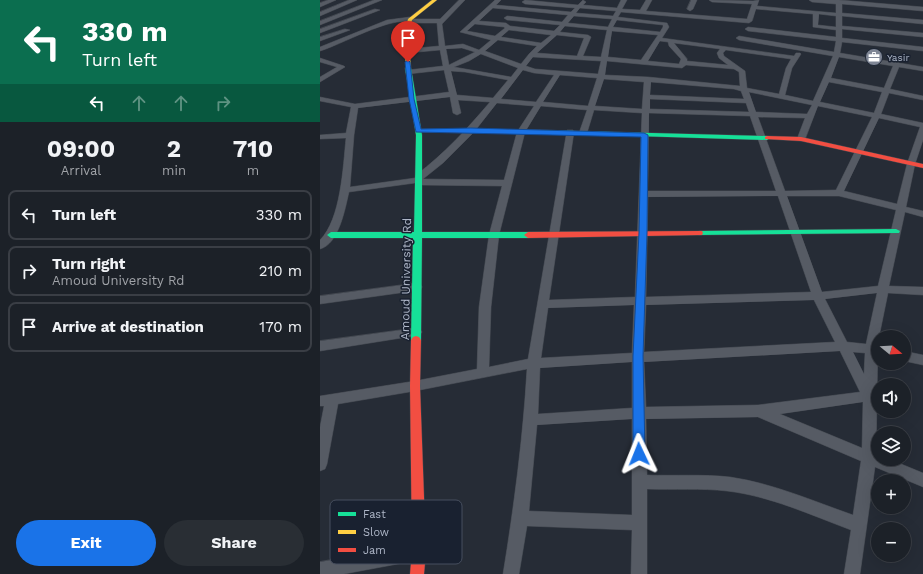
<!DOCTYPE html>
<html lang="en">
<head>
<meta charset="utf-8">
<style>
	:root { --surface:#1c2128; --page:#292e34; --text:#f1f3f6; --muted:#a0a3a8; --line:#3a3e45; --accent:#1a73e8 }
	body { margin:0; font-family:"Work Sans",sans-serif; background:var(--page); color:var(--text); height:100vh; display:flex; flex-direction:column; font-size:15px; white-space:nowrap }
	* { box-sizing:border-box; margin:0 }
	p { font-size:13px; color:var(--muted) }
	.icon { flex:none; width:22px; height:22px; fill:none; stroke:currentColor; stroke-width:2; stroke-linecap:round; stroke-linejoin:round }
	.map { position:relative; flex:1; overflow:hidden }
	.sheet { display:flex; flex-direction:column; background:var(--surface); width:320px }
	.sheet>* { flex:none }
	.hud { background:#0b6e4f; color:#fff; overflow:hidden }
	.needle { width:26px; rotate:108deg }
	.fabs { position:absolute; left:551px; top:330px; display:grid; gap:8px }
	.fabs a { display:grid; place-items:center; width:40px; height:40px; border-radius:50%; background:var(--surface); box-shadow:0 4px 16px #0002,0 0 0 1px var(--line); font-size:20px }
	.pin { position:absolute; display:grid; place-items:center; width:34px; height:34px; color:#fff; margin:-41px -17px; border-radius:50% 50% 50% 0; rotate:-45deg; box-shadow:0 0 4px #0007 }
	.pin .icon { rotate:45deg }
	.me { position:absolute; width:44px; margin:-22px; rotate:358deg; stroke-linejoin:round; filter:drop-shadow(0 0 3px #0008) }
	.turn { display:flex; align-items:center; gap:14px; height:84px; padding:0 16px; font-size:18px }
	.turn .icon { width:52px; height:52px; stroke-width:2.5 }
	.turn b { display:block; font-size:28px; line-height:34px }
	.lanes { display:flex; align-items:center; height:38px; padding:0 16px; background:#0003; justify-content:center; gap:20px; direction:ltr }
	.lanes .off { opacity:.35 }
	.eta { display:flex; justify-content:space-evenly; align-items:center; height:68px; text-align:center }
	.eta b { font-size:24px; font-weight:700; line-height:28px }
	.button { display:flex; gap:8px; margin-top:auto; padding:8px 16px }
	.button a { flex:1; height:46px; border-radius:24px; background:var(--accent); color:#fff; font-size:16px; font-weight:700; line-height:46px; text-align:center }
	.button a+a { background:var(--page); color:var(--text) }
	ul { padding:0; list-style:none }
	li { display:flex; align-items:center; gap:12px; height:50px; margin:0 8px 6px; padding:0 8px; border:2px solid var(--line); border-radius:8px }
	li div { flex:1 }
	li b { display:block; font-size:15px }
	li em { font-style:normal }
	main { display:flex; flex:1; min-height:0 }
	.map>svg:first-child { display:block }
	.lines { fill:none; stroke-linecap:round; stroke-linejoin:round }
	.street-casing { stroke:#42474f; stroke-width:1 }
	.fast-casing { stroke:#42474f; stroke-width:1 }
	.slow-casing { stroke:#42474f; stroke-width:1 }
	.jam-casing { stroke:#42474f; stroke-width:1 }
	.street { fill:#565b64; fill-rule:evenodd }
	.fast { fill:#16e098; fill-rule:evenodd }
	.slow { fill:#ffcf43; fill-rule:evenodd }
	.jam { fill:#f24e42; fill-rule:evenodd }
	.route { fill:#1a73e8; stroke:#114b97 }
	.labels { text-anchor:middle; stroke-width:3; stroke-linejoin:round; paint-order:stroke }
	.far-poi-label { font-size:10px; fill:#afb7c8; stroke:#192130; text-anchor:start }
	.street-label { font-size:12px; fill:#afb7c8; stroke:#192130 }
	.key { fill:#192130; stroke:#464e5e; stroke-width:1 }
	.key-label { font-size:11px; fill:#afb7c8 }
</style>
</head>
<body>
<main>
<section class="sheet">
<div class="hud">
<div class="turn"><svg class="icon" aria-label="left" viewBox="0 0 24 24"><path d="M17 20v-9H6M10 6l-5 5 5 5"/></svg><div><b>330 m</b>Turn left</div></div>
<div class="lanes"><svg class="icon" aria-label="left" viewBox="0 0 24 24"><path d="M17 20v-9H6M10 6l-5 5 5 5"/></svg><svg class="icon off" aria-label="ahead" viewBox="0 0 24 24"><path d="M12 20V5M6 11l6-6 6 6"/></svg><svg class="icon off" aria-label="ahead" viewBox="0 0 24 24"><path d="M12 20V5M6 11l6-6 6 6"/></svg><svg class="icon off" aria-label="right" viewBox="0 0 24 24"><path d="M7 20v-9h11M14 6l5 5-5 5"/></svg></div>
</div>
<div class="eta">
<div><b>09:00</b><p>Arrival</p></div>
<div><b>2</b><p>min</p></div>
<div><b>710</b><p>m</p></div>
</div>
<ul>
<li><svg class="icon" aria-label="left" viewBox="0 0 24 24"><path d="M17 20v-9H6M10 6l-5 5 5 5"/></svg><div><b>Turn left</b></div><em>330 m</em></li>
<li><svg class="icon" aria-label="right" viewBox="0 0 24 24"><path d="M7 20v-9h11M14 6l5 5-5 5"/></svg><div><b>Turn right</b><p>Amoud University Rd</p></div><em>210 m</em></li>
<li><svg class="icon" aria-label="arrive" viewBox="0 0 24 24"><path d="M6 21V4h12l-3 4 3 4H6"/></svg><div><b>Arrive at destination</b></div><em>170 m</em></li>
</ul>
<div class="button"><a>Exit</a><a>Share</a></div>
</section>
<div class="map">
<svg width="603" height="574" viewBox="0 0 603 574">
	<rect width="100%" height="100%" fill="#262c36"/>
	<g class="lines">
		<g class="street-casing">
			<g id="street">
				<path d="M8,0H16L0,7V3Z"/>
				<path d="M29,0H37L0,16V12Z"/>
				<path d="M54,0H62L0,25V21Z"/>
				<path d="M139,0H145L122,24L125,46L143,44L159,50L171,40L140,32L175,0H181L176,5L251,12L255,8L205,4L202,2L205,0L258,5L263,0L266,2L263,5L297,8L301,0H307L302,9L320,10L326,0H332L326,11L427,19L432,4L392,2L389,0L433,1L439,0L437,6L516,13V4L492,2L489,0H519L603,7V11L522,4V13L603,20V24L522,16V26L603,33V37L522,29V38L603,47V51L522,42L520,53L603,67V71L579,67L570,89L603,96V100L569,93L561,114L603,123V140L595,164L586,207L603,211V217L585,212L569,286L603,287V295L568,293L559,337H558L556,454H558V459H569L603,473V487L555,467L540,574H524L531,530C491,515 450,496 407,491C381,488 354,490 327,489V574H311L312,530L207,526L199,574H183C194,506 203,438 207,369L95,391L18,404L7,464L5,469L0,471V427L4,406H0V396L95,381L157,369L159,307L169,235L182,186L99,185L95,183L29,192C25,209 19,244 0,249V240C21,219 23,167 26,138L0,139V135L26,133L31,107L0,101V97L35,104L129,92L124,70L88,74L85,72L88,70L123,66L120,50L87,53L84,51L87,49L119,46L117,23H88C74,15 18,46 0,51V47L67,20L90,17L93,19H120ZM173,8L248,15L242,22L187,16L184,18L187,20L240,25L234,31L190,26L186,23L159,21ZM260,8L296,11L293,16L256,13ZM436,9L493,14V27L516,30V37L428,27L425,29L428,31L516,41L514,52L419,36L416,38L419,40L513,56L493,101L465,95L472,68L481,54L480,53H476L474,56L342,38L349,27L347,23L298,17L301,12L429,23L432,21ZM499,14L516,16V27L498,25ZM254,16L292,19L288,27L248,23ZM297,20L343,25V27L340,32L293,27ZM155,24L184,27L185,28L175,36L147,31ZM245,26L287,30L281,57L263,56L271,37L268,35L240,32ZM189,30L231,35L221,43L181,37ZM292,31L338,35L321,60L288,57ZM237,35L264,38L257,56L217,53ZM178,40L217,46L209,54L201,64L165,51ZM340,41L348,42L349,46L361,59L359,64L328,61ZM354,43L400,49L397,53L399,58L408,65L367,61V59ZM142,48L155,52L129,65L126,49ZM406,50L471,59L466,68L459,94L427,88L425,71L404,56L403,53ZM161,54L198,68L191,77L134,67L149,61ZM213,57L281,61L278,74L215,69L206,66ZM519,57L573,66L564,88L511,78ZM287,61L362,68L366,65L414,69L419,72L420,86L328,77L285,75ZM203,70L214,73L234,75L216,102L181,99ZM131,71L145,72L188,80L173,98L137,95ZM240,75L277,78L268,106L223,102ZM284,79L324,82L322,109L275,106ZM331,82L414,89L421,91L424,99L330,95ZM509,82L562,92L554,113L500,102ZM429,92L492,105L487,114L436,112ZM130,97L133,113L137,115L141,113L138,100L170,102C147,129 124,154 96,175L95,178L30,187L34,135L38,108ZM330,99L426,103L429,112L330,109ZM177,103L214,106L197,132L184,180L103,179L123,163L154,132ZM221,106L267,110L259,133L263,135L267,133L274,110L322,113L315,297L229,300L254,132L253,130H247L208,359L169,367L171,307L179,235L205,132ZM498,106L552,117L516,190L465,191L438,117L485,118L477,139L481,141L485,139ZM329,113L430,116L456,191H328ZM559,118L600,127L587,164L577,204L524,191ZM458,196L491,292L326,297L328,197ZM467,196H519L576,210L558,286L502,292ZM557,293L546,344L527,342L505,299ZM494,300L515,342L324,352L326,305ZM314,305L312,353L221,358L228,308ZM520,351L540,392L438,405L326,407L324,362ZM533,352L545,353L544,374ZM312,362V408L218,414L220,368ZM543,402L542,448L460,414ZM438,417L541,461L533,515C493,501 452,483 410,477C383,474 355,476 327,475L326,419ZM312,419V515L209,511L217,425Z"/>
				<path d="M371,0H377L373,9L370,11L367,9Z"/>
				<path d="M55,9L60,10L0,33V29Z"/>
				<path d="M25,29L30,30L0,41V37Z"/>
				<path d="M0,58L24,66L25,67L0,82V77L17,67L0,62Z"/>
				<path d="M97,283L101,284L102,287L101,290L0,304V296Z"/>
				<path d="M96,328L100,329L102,332L100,335L0,351V341Z"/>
				<path d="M584,351L603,355V365L584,361Z"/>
				<path d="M99,544L105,546L107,552L105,558L99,560L24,574H0V562Z"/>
			</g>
		</g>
		<g class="fast-casing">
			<g id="fast">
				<path d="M88,66L91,68L102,135V232H208L212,235L208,238H102L101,340L99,343H93L91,340L93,238H11L7,235L11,232H94L96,135L85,68Z"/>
				<path d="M220,130L447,136L450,138L447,140L218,133L217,132Z"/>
				<path d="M576,229L580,231L579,233L379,235L375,233L379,231Z"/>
			</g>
		</g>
		<g class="slow-casing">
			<path id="slow" d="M112,0H117L92,20L88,35L91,68L86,69L84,35L88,19Z"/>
		</g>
		<g class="jam-casing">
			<g id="jam">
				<path d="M99,129L220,130L223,132L220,134L97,132V130Z"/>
				<path d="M447,136L481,137L603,164V168L481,141L445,139V137Z"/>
				<path d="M379,231H382L383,233L382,235L208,238L204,235L208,232Z"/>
				<path d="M96,336L99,337L101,340L100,386L106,552L104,574H90L92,552L90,386L91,340L93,337Z"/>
			</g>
		</g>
		<use href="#street" class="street"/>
		<use href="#fast" class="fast"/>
		<use href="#slow" class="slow"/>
		<use href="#jam" class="jam"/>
	</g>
	<path class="route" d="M88,60L90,62L94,99L101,129L151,128L324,133L328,135L327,233L323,356L325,454L323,458L319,460L315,458L313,454V356L319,233L321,137L96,132L89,99L85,62Z"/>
	<defs>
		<g id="office-disc" transform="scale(0.9)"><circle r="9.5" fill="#7f8695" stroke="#192130"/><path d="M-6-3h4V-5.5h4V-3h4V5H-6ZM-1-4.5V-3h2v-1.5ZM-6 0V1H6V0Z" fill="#fff"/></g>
	</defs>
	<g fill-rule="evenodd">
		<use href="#office-disc" x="554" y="57"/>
	</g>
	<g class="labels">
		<g class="far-poi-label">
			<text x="567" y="61">Yasir</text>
		</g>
		<g class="street-label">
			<text transform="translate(86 279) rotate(-89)" y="4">Amoud University Rd</text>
		</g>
	</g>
	<rect x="10" y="500" width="132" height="64" rx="6" class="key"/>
	<rect x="18" y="512" width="18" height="4" fill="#16e098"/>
	<rect x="18" y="530" width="18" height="4" fill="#ffcf43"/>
	<rect x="18" y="548" width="18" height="4" fill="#f24e42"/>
	<g class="key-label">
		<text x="43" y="518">Fast</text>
		<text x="43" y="536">Slow</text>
		<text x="43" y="554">Jam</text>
	</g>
</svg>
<div class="fabs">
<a><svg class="needle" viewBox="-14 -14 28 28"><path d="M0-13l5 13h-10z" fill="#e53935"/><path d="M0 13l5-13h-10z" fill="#a0a3a8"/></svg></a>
<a><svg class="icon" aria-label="sound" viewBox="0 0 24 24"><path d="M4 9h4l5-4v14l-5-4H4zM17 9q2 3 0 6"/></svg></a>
<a><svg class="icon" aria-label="layers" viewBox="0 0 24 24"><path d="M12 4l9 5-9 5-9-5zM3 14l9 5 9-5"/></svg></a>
<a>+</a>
<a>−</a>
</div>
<div class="pin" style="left:88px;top:62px;background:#d93025"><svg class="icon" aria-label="arrive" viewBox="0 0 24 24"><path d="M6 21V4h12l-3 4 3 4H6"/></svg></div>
<svg class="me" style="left:319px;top:454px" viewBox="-20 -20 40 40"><path d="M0-17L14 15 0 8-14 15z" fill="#1a73e8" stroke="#fff" stroke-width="4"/></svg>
</div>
</main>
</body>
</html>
